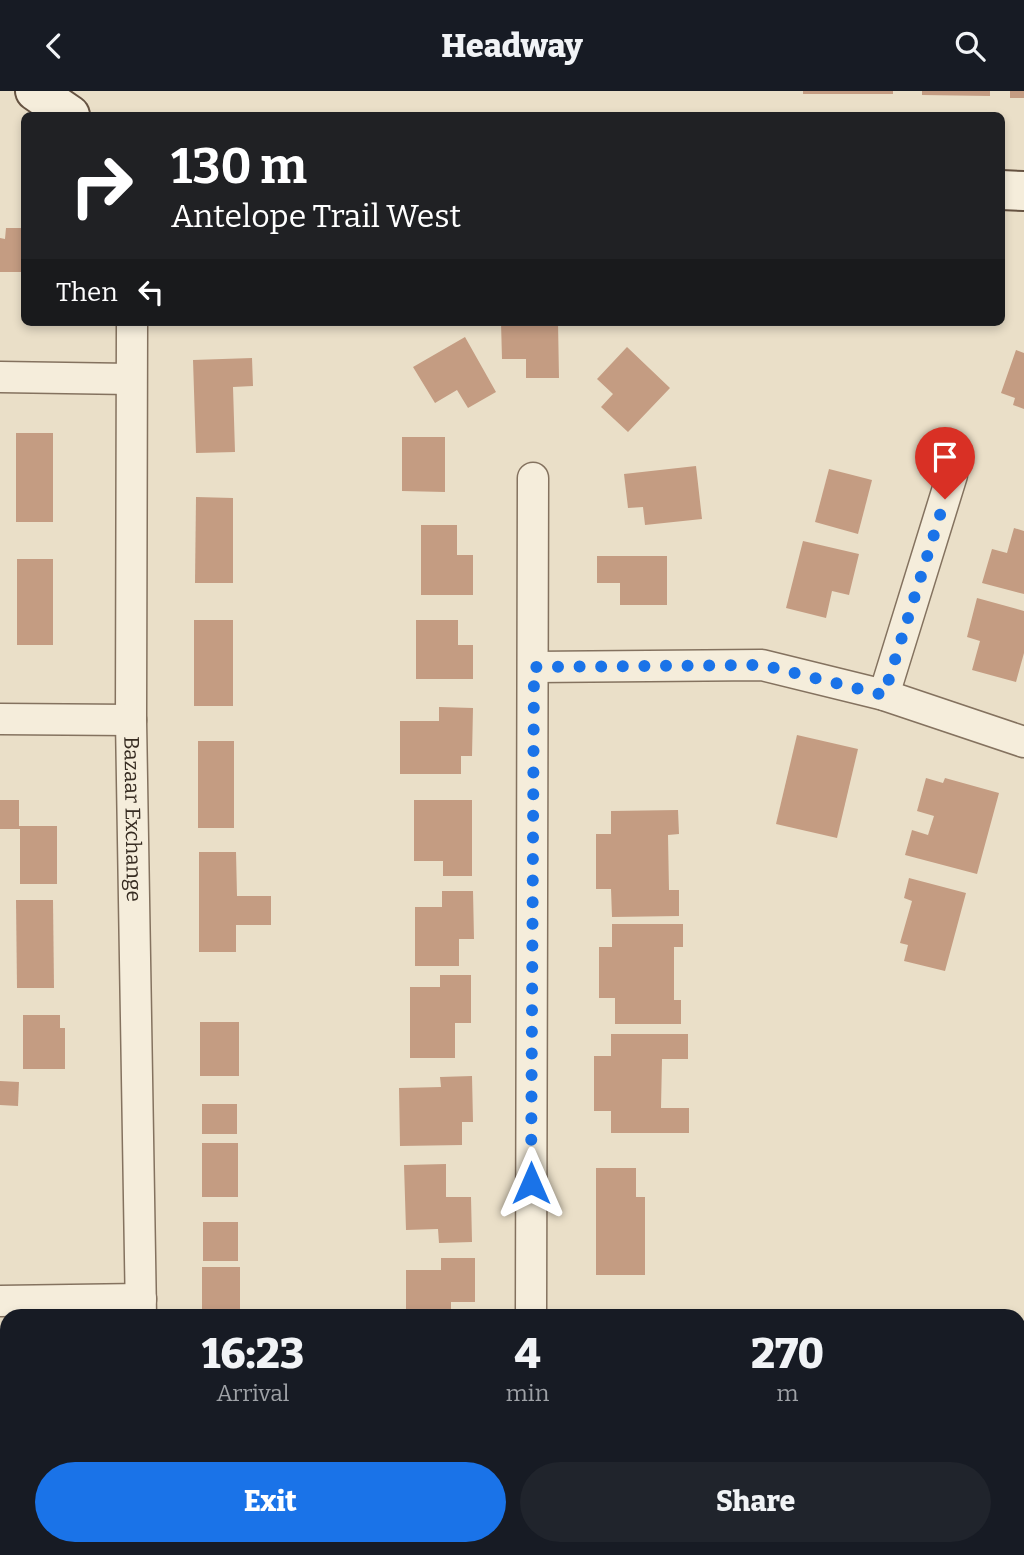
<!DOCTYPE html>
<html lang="en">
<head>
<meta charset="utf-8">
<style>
	:root { --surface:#171b24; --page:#20242c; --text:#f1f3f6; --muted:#9ea1a6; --accent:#1a73e8 }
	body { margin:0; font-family:Bitter,serif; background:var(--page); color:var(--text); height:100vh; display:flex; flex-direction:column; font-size:26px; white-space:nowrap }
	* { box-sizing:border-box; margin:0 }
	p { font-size:23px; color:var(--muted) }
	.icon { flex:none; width:38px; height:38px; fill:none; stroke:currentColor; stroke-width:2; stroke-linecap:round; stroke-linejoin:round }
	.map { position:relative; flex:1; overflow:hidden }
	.details { position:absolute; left:0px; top:1218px; width:1026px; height:247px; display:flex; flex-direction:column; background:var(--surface); border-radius:21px 21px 0 0; box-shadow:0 4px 10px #0003 }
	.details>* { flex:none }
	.top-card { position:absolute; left:21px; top:21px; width:984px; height:214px; border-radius:10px; box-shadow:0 4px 10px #0003; background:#202124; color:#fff; overflow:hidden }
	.pin { position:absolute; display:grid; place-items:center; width:60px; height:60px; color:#fff; margin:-72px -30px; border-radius:50% 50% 50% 0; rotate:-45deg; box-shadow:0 0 7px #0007 }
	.pin .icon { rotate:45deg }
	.me { position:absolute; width:77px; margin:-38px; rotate:0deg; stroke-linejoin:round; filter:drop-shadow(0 0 5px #0008) }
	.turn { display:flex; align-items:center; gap:24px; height:147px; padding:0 35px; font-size:32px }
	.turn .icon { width:91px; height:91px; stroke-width:2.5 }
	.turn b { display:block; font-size:49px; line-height:60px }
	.then { display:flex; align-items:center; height:66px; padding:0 35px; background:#0003; gap:14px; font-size:26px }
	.eta { display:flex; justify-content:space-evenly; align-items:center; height:119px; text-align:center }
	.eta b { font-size:42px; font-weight:800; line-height:49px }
	.action { display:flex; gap:14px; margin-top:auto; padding:14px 35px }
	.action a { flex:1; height:80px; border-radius:42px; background:var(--accent); color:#fff; font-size:28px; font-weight:800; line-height:80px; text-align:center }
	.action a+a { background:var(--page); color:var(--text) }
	header { display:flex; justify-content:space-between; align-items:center; height:91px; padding:0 35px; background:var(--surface); font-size:32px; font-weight:800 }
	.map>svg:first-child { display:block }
	.building { fill:#c49c82 }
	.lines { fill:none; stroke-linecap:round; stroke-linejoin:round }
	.street-casing { stroke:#84725f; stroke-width:33 }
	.secondary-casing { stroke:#665342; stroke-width:42 }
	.street { stroke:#f5eddb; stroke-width:30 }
	.secondary { stroke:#f5eddb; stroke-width:38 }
	.route { stroke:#1a73e8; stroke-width:12; stroke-dasharray:0 21.6 }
	.labels { text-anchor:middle; stroke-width:7; stroke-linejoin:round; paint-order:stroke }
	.street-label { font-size:21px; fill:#362b21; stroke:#f2ead7 }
</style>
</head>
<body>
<header><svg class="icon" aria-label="back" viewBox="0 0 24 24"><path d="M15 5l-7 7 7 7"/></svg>Headway<svg class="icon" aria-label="search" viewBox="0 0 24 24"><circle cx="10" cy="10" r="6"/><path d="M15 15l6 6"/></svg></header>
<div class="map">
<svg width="1024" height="1464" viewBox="0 0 1024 1464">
	<rect width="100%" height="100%" fill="#eadfc8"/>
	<g class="building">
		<rect x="803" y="0" width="90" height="3"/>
		<path d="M922,0H990V5L922,4Z"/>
		<rect x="1010" y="0" width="14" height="7"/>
		<path d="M6,137H24V181H0V147L5,148Z"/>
		<path d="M501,231H558L559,287H526V268H502Z"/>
		<path d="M465,246L496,301L468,317L457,299L435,312L413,276Z"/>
		<path d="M627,256L670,297L628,341L601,316L613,303L597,288Z"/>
		<path d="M1016,259L1024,262V318L1013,314L1015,307L1001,302Z"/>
		<path d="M252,267L253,295L233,296L235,361L196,362L193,269Z"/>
		<rect x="16" y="342" width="37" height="89"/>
		<path d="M402,346H445V401L402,400Z"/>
		<path d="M696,375L702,428L645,434L643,416L628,417L624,383Z"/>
		<path d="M829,378L872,389L858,443L815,431Z"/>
		<path d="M196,406L233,407V492H195Z"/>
		<path d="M421,434H457V464H473V504H421Z"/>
		<path d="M1014,437L1024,440V503L982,492L992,458L1007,462Z"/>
		<path d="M803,450L859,463L849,504L832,500L826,527L786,517Z"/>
		<path d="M597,465H667V514H620V492H597Z"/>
		<rect x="17" y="468" width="36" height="86"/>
		<path d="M977,507L1024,520V562L1016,591L972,579L980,550L967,546Z"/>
		<rect x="194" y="529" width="39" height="86"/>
		<path d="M416,529H458V554H473V588H416Z"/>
		<path d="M439,616L473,617L472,665H461V683H400V630H439Z"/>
		<path d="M797,644L858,658L837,747L776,733Z"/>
		<rect x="198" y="650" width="36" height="87"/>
		<path d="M926,687L943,692L945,687L999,702L977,783L905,764L912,739L928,744L934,725L917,720Z"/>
		<path d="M0,709H19V735H57V793H20V738H0Z"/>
		<path d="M414,709H472V785H443V770H414Z"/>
		<path d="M678,719L679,743L668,744L669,799H679V825L612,826L611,798H596V743H611V720Z"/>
		<path d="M199,761H236L237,805H271V834H236V861H199Z"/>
		<path d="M909,787L966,802L945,880L904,870L908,854L900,852L912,810L904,807Z"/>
		<path d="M442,800H473L474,848H459V875H415V816H442Z"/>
		<path d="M16,809H53L54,897H17Z"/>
		<path d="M612,833H683V856H674V909H681V933H615V907H599V856H612Z"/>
		<path d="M440,884H471V932H455V967H410V896H440Z"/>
		<path d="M23,924H60V937H65V978H23Z"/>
		<rect x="200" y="931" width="39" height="54"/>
		<path d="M611,943H688V968H662L661,1017H689V1042H611V1020H594V965H611Z"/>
		<path d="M472,985L473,1031H462V1054L400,1055L399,997L441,996L440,986Z"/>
		<path d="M0,990L19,991L18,1015L0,1014Z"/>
		<rect x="202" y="1013" width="35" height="30"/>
		<rect x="202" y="1052" width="36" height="54"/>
		<path d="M446,1073V1106H471L472,1151L439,1152L438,1138L406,1139L404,1074Z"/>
		<path d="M596,1077H636V1106H645V1184H596Z"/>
		<rect x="203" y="1131" width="35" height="39"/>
		<path d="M441,1167H475V1211H451V1225H406V1179H441Z"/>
		<rect x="202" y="1176" width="38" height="49"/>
		<rect x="25" y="1458" width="36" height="6"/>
		<rect x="204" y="1458" width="39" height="6"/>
	</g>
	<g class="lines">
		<g class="street-casing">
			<g id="street">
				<path id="s1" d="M132,231L131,629L141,1225"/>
				<path d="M0,286L131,288"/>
				<path d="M534,576L762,574L884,604L1024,651"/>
				<path d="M884,604L952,384"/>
				<path d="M0,628L131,629"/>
				<path d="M0,1210L141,1208"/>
				<path d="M531,1225L533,387"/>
				<path d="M137,1458V1464"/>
			</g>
		</g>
		<g class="secondary-casing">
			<g id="secondary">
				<path d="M35,0L70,24"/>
				<path d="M1001,99L1024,100"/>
			</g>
		</g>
		<use href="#street" class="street"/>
		<use href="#secondary" class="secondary"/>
	</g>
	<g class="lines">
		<path class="route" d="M531,1092L534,576L762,574L884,604L945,408"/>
	</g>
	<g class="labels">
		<g class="street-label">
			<text dy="7" stroke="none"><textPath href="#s1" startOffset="497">Bazaar Exchange</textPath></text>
		</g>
	</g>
</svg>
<div class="pin" style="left:945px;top:408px;background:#d93025"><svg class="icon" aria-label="arrive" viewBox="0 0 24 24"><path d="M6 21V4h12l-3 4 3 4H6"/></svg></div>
<svg class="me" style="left:531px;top:1092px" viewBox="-20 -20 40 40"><path d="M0-17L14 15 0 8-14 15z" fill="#1a73e8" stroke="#fff" stroke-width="4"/></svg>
<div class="top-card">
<div class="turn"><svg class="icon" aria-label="right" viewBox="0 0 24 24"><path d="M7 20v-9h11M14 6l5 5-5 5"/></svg><div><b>130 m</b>Antelope Trail West</div></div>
<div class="then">Then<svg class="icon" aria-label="left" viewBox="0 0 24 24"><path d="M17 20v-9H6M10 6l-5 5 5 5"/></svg></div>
</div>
<section class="details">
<div class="eta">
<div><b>16:23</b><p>Arrival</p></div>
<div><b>4</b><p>min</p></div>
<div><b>270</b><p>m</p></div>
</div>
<div class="action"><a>Exit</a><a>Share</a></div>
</section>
</div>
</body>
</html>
